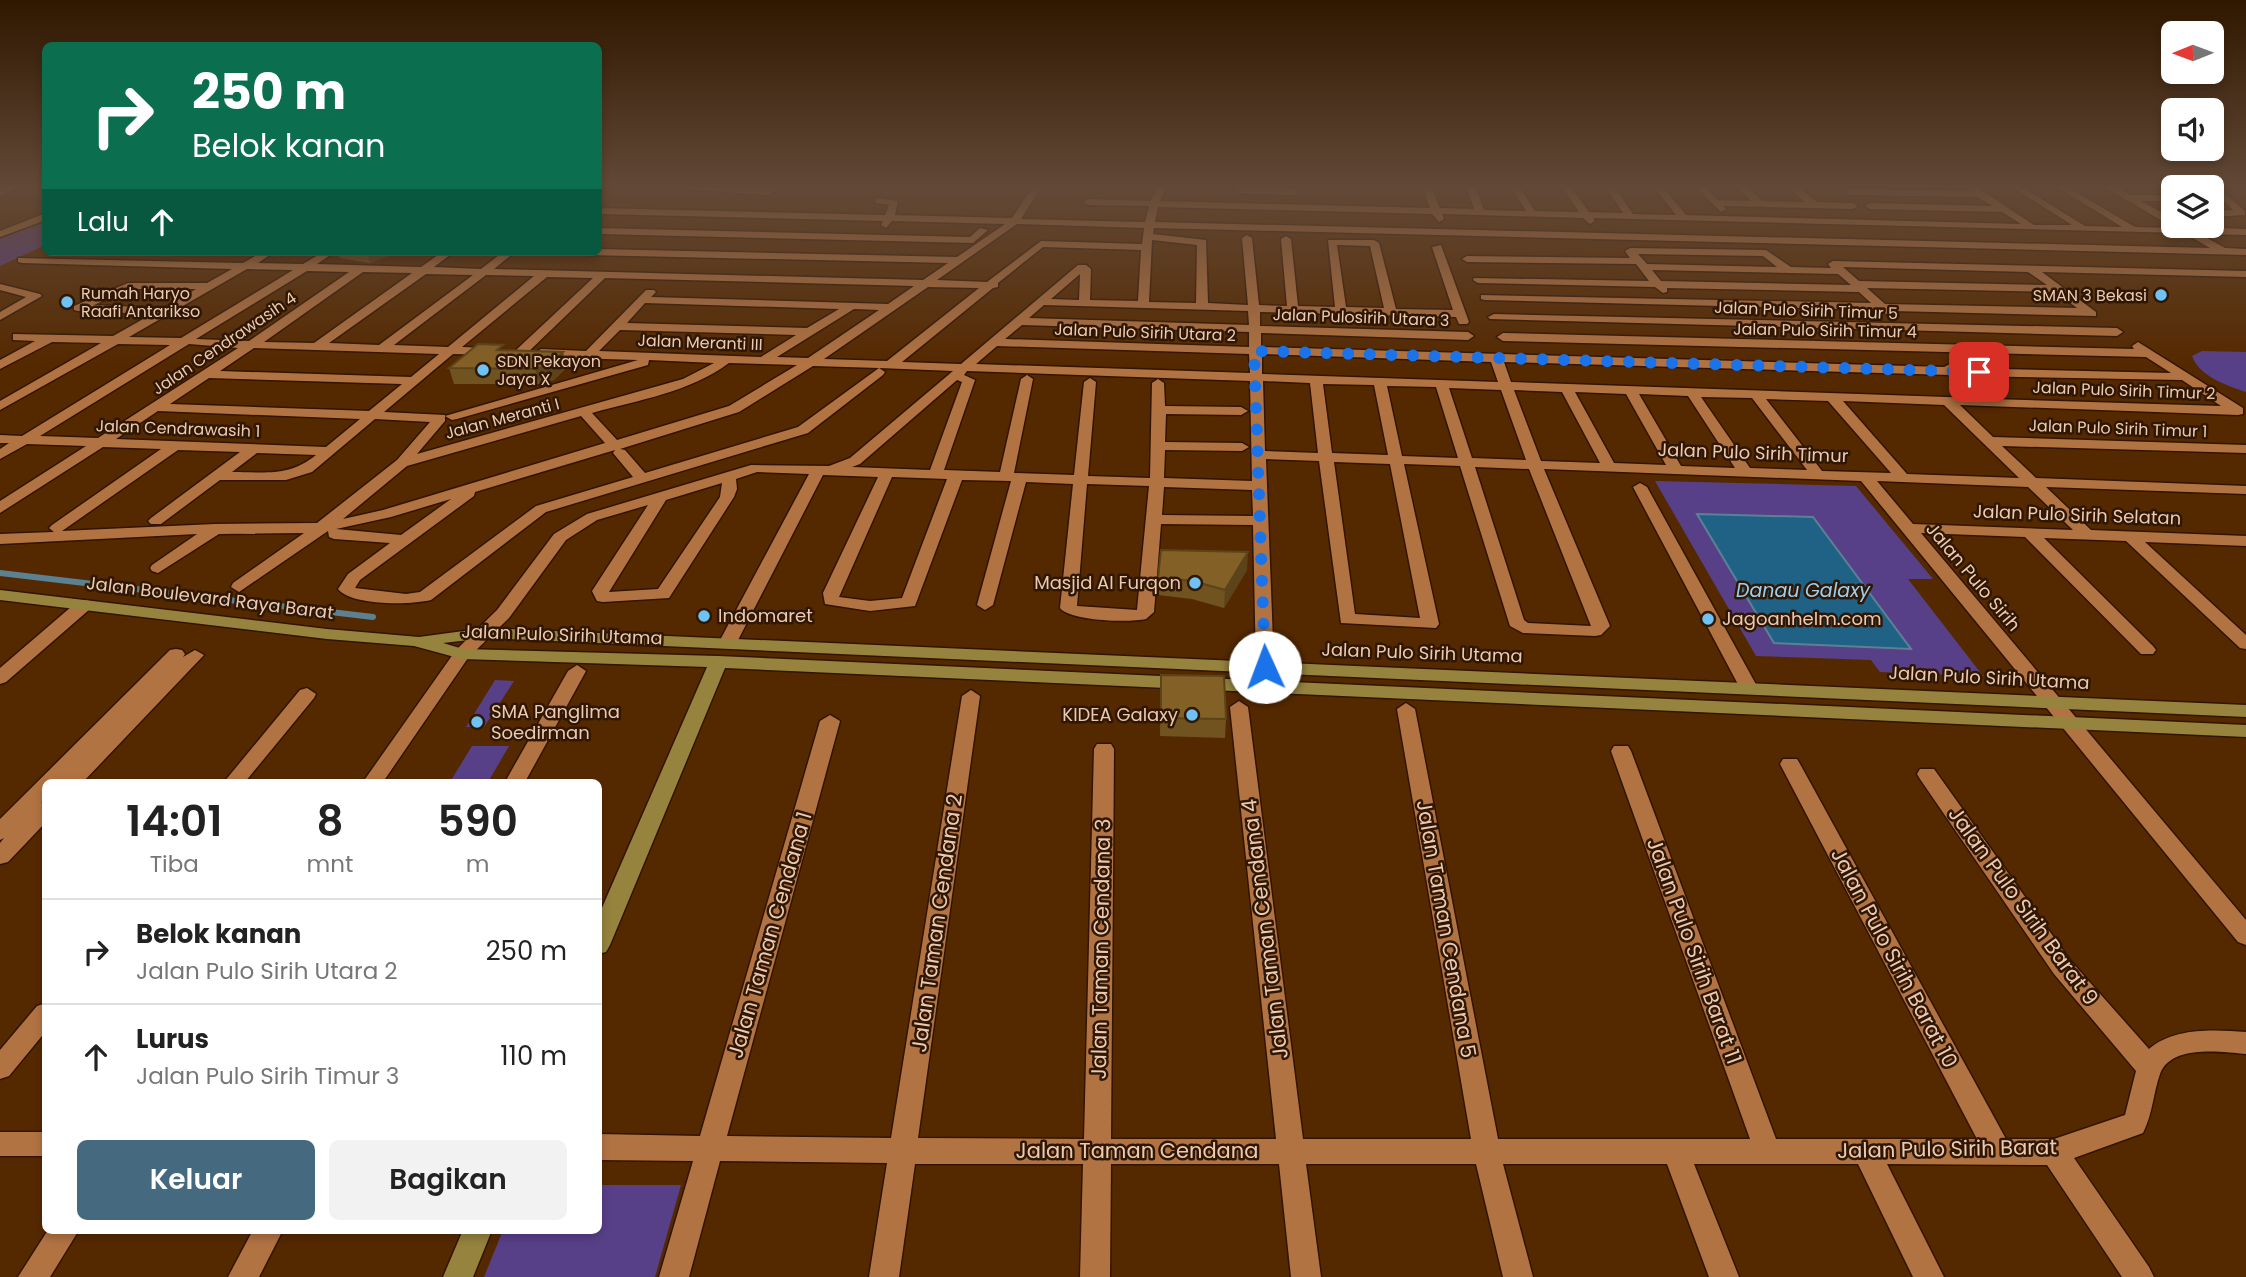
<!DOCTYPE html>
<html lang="id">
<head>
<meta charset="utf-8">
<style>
	:root { --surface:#fff; --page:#f2f2f2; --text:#222; --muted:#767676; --line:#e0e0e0; --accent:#456a80 }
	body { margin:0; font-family:Poppins,sans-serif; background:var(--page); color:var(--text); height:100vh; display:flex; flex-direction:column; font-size:26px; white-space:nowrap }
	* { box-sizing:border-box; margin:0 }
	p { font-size:23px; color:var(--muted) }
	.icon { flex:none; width:38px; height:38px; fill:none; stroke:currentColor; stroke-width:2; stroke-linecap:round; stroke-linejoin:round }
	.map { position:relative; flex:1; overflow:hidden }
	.drawer { position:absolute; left:42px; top:779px; width:560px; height:455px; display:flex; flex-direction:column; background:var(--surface); border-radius:10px; box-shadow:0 4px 10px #0003 }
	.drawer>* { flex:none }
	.top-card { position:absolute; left:42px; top:42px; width:560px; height:214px; border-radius:10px; box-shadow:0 4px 10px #0003; background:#0b6e4f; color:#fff; overflow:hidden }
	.needle { width:46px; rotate:269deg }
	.buttons { position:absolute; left:2161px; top:21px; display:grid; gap:14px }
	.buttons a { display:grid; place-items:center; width:63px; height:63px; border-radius:10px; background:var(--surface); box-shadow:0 4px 10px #0003; font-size:35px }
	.pin { position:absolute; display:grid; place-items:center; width:60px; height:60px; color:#fff; margin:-30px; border-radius:14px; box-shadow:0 4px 10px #0006 }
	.me { position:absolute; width:77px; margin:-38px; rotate:358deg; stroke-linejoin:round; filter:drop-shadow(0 0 5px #0008) }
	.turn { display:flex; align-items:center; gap:24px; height:147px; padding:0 35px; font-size:32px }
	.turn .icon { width:91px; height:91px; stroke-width:2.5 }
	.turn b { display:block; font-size:49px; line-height:60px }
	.then { display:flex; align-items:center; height:66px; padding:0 35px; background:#0003; gap:14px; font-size:26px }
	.eta { display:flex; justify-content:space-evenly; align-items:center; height:119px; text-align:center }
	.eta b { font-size:42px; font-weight:600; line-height:49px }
	.cta { display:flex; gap:14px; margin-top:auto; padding:14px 35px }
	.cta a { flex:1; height:80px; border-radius:10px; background:var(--accent); color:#fff; font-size:28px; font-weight:600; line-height:80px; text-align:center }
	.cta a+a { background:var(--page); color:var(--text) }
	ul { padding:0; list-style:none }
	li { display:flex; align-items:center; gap:21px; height:105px; padding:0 35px; border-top:2px solid var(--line) }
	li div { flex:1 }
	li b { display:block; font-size:26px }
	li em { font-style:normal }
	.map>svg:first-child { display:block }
	.green { fill:#584088 }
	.water { fill:#1f6286; stroke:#5c8193; stroke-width:2 }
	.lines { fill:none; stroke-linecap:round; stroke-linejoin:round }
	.stream { stroke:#5c8193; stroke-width:6 }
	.minor-casing { stroke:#321400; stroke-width:3 }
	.major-casing { stroke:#321400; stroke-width:3 }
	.minor { fill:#b27343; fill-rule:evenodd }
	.major { fill:#95833e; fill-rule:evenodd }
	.wall { fill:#715320 }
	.shaded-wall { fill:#5c431a }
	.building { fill:#836025; stroke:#5c431a; stroke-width:2 }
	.route { stroke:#1a73e8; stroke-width:12; stroke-dasharray:0 21.6 }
	.poi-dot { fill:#6fc2f4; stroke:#2f1703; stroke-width:2.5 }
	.labels { text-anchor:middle; stroke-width:5; stroke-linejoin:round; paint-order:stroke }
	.far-poi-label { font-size:16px; fill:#eccab2; stroke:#2f1703; text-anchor:start }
	.far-street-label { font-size:16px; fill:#eccab2; stroke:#2f1703 }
	.street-label { font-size:18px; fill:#eccab2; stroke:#2f1703 }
	.poi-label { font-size:18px; fill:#eccab2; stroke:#2f1703; text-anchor:start }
	.water-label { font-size:19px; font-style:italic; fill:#9ccff0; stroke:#2f1703 }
	.near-street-label { font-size:21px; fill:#eccab2; stroke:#2f1703 }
</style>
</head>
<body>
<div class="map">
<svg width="2246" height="1277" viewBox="0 0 2246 1277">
	<rect width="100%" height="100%" fill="#552900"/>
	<g class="green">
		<path d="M45,220V245L0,266V238Z"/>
		<path d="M2202,351L2246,352V392C2226,385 2200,377 2192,356Z"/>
		<path d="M1655,481L1856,486L1933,579H1908L1983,676L1880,672L1871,660L1756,656Z"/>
		<path d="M495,680L514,681L484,727H466Z"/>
		<path d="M472,746H509L488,782H450Z"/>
		<path d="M599,1185H681L655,1277H484L503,1230H598Z"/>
	</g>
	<path class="water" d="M1697,514L1813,517L1911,649L1774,643Z"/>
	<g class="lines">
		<path class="stream" d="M0,573L373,617"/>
		<g class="minor-casing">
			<g id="minor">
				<path d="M9,186H22L0,196V190Z"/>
				<path d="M646,186L766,189L782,186L768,195Z"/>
				<path d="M1033,186H1042L1021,219L1145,222L1149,206L1088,205L1083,202L1088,199L1151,201L1158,186H1167L1160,201L1430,208L1422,186H1431L1440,208L1474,209L1466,186H1475L1484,210L1526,211L1510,186H1519L1535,211L1579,212L1561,186H1570L1589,212L1623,213L1605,186H1614L1633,214L1676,215L1653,186H1662L1686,215L2021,224L2002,212L1870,209L1865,206L1870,203L1992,206L1978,197L1851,195L1846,192L1851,189L1970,191L1964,186H1975L2034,225H2072L2010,186H2021L2085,226L2122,227L2055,186H2066L2135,227L2174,228L2103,186H2115L2131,195H2174V201H2141L2174,219V226L2246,229V235L2200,234L2225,248L2246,249V255L1154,228L1153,234L1206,240L1208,303L1248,305L1242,238L1247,235L1252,238L1259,305L1287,306L1281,239L1286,236L1291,239L1298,306L1335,307L1328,240H1374L1379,243L1396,309L1453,310L1432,247L1441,245L1469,322L1467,324H1459L1456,317L1260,312V326L1468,332L1474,336L1468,340L1261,333V347L1944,367L1950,364L1957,368L2171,373L2146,357L1503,341L1497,337L1503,333L2134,349L2132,346L2138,342L2243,408V414L2238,415L1960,405L1993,437L2246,445V453L2002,446L2036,478L2246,486V494L2046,487L2091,530L2246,536V546L2145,542L2246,635V649L2240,648L2126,541L2044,538L2153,646L2156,650L2153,654H2141L2025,537L1921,533L2246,920V945L2238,942L1861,481L1544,469L1610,626L1601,635L1595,636L1523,633L1510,626L1460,466L1404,464L1439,624L1436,628L1341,623L1319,461L1266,459L1274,667L1265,673L1256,667L1253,525L1161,524L1154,612L1146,619C1129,623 1070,621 1060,608L1073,484L1026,482L993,605L985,610L977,605L1011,481L962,480L915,606L870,611L825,604L823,593L878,477L823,475L736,644L733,648H721L718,644L809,474L757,472L736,479L737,489L734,497L669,598L603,602L597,601L592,591L648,505L597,520L566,540L509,618L468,658L383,782H363L456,650L497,610L554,534L587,514L751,465L829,466L850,458L953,371L879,368L885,372L883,375L808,433L546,512L431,600C410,605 352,606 338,589L348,574L390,543L334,539L329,537L328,531L239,592L231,587L233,583L304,533L219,534L158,573L152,571L150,568L152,565L197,534L0,544V534L54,532L49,528L52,525L161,449L103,447L0,513V501L86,446L27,444L0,459V449L9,443H0V435L22,436L170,345L118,344L0,410V401L101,343L52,342L0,369V360L35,341L13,340V334L113,336L152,314L78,311L74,310V306L128,283H207L232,269L22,263L18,262V258L243,263L262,252H274L258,263L303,264L323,252H335L317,264L421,267L442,252H454L434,267L481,269L503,252H515L494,269L923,280L948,263L588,255L583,252H598V249L957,257L1005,224L892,221L886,228L881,225L883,221L598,214V208L885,215L889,205L875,203V199L878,198L898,201L895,215L1012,218ZM1158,207L1432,214L1439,222L1444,219L1442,214L1583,218L1590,224L1595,221L1593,218L2184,233L2210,248L1155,222ZM1017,224L1144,228L1142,244L1041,241L987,282L937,280ZM1152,240L1197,245L1196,303L1149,302ZM1337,245L1370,246L1384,308L1346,307ZM1043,247L1141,250L1138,301L1090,300L1091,269L1086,265H1078L961,364L902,362L993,288L998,287V283ZM247,269L293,270L181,338L129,337ZM307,271L349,272L249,341L196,339ZM363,272L412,273L314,343L264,342ZM426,274L473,275L379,345L329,343ZM1080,274L1079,300L1051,299ZM486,275L534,276L448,347L394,345ZM547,277L593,278L516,350V356H524L605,278L914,286L888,304L651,297L656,292L654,290H646L586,351L541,349L535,353L541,357L638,360L445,416L452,420L457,419L648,365L649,360L714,363L683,379L417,454L445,421V415L384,412L453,354L496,355V349L492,348L462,347ZM928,287L979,288L887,361L824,359ZM130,289H196L164,308L94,305ZM645,303L839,309L807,328L627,323ZM1044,305L1248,311L1249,325L1029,318ZM854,309L879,310L808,358L777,357ZM1022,325L1249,332V347L1005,339ZM620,330L796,335L761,357L599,351ZM189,344L238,348L98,438L40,436ZM997,346L1249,354L1250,373L976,364ZM254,348L439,354L411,377L220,371ZM1262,354L1491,362L1498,382L1262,374ZM1504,362L1951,375L1976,398L1511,382ZM729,363L797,365L729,406L617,440L592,413C639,400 690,392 729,363ZM813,366L879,368L798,427L645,473L625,450L620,449L739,412ZM967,371L1250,381L1252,481L1164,478L1165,450L1242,451L1249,447L1242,443L1165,442L1166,414L1241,415L1248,411L1241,407L1165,406L1164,383L1158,379L1152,383L1150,478L1088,476L1096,382L1090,378L1084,382L1074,475L1014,473L1033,379L1027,375L1021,379L1000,472L944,470L975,380L964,375ZM1966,376L2182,380L2221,406L1992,399ZM209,378L402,384L369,411L170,404ZM957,380L962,382L930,470L852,467L860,464ZM1263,381L1310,383L1318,453L1265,451ZM1323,384L1374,385L1388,455L1332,453ZM1387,386L1436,387L1458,458L1402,456ZM1449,388L1501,390L1526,460L1472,458ZM1514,390L1562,392L1600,463L1541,461ZM1575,392L1626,394L1666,465L1614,463ZM1639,394L1688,396L1735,468L1681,466ZM1701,397L1752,398L1807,470L1750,468ZM1766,399L1828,401L1891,473L1822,471ZM1843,401L1944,405L2019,478L1907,474ZM158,411L360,419L326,447L116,439ZM581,416L605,443L383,510L343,519L407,466ZM375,419L430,422L397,460L317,523L215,524L62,531L178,450L240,452L151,518L148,521L151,524H161L220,480H286L312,472ZM615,450L613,453L633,477L536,506L420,592L406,594L355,588L360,580L474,496L475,492ZM257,453L316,455C289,477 265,472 232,472ZM1334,462L1390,464L1420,618L1355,614ZM1475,467L1529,469L1591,626L1528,623L1524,620ZM892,477L947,479L902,598L870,601L839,597ZM1877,481L2028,487L2073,530L1913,524ZM722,483L720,497L658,589L609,592L666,500ZM1087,484L1149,486L1137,610L1077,606ZM1164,487L1252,490L1253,516L1162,515ZM451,499L401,535L336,529L391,517Z"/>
				<path d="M1234,186L1293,189L1298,192L1293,195L1240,193Z"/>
				<path d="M1695,186H1704L1718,200L1751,201L1737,186H1747L1762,201L1805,202L1787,186H1797L1817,202L1853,203L1858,206L1853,209L1723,206L1726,209L1721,212Z"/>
				<path d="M2209,186H2216L2245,211V215L2212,217V211L2233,210Z"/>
				<path d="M46,213V220L0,237V231Z"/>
				<path d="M598,228L970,237L980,228L988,230L973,243L598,234Z"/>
				<path d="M1630,248L1766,250L1791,267L1831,268L1828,264L1833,261L2246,271V277L2042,272L2096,312V316L1893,311L1892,314L1888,315L1879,310L1485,300L1481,299V295L1871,303L1859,292L1667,288V292L1663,293L1655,287L1478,283L1473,280L1474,278L1649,281L1636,264L1467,262L1462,259L1467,256L1630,258L1625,251ZM1638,254L1763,256L1777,267L1647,264ZM1843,267L2028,272L2047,285L1859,281ZM1652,270L1838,274L1851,285L1661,281ZM1867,288L2056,292L2077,308L1885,304Z"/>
				<path d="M0,284L40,294L42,296L0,320V312L26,297L0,290Z"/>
				<path d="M1494,314L2117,328L2123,332L2117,336L1490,319L1488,317Z"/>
				<path d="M1640,483L1647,487L1758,688L1756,692H1742L1740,688L1633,487Z"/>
				<path d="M84,600L90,601L92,605L90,609L6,682L0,684V668L78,601Z"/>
				<path d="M176,649L182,650L185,654L183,657L195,650L204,655L83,782H46V799L41,803L46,802V822L8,862L0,864V843L4,838L0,840V819L170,650Z"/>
				<path d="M577,665L586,671L525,782H505L568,671Z"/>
				<path d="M307,688L316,694L314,698L245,782H224L300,690Z"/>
				<path d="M971,690L980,696L918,1138L1084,1139L1094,749L1097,744H1111L1114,749L1111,1139H1276L1230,707L1239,701L1248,707L1303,1139H1471L1397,709L1406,703L1415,709L1498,1139H1750L1611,751L1614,746H1628L1631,751L1776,1139H1977L1780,764L1783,759H1797L1800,764L2006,1139H2054L2125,1115L2136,1071L2054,974L1920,779L1917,774L1920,769H1934L2070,960L2149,1049C2175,1027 2214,1030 2246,1032V1054C2222,1052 2171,1044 2160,1074C2153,1094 2153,1113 2143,1133L2074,1158L2149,1267L2154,1277H2122L2047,1165L1887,1164L1944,1277H1913L1858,1164H1694L1739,1277H1709L1667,1164H1503L1533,1277H1503L1476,1164H1306L1321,1277H1291L1279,1164H1111L1110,1277H1080L1083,1164H915L899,1277H869L887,1163L720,1161L689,1277H659L693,1161L598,1160V1134L700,1136L820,721L830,715L840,721L727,1136L891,1138L962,696Z"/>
				<path d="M46,1003V1031L9,1076L0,1079V1050L37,1006Z"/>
				<rect x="0" y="1132" width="46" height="24"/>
				<path d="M48,1230H79L50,1277H18Z"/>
				<path d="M253,1230H283L259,1277H228Z"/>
			</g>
		</g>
		<g class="major-casing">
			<g id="major">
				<path d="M0,590L327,629L419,637L486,628L2246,705V717L486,638L443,643L463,649L718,656L2246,725V737L725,668L610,945L606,952L598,954V917L707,667L462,659L414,646L327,639L0,600Z"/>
				<path d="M463,1230H492L473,1277H443Z"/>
			</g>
		</g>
		<use href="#minor" class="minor"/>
		<use href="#major" class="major"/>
	</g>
	<g class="wall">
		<path d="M337,252H398L370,263L340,258Z"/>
		<path d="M505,350L567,367L554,380L540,384H454L449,368Z"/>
		<path d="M1247,570L1224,608L1192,599L1158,595V578Z"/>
		<path d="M1161,675L1226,719L1225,738L1160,736Z"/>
	</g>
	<g class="shaded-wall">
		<path d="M372,252H398L370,263L367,254Z"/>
		<path d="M563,352L567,367L554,380L540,384L535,369Z"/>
		<path d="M1248,552L1247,570L1224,608L1225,590Z"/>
	</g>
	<g class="building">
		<path d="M353,252H372L367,254Z"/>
		<path d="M478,344L503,345L497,350L563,352L549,365L535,369L449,368Z"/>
		<path d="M1161,550L1248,552L1225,590L1193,581L1158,578Z"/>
		<path d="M1161,675L1224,676L1226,719L1161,718Z"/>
	</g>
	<linearGradient id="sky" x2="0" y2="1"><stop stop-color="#2f1700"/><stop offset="0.51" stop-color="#624937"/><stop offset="1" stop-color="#624937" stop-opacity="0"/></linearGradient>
	<rect width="2246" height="365" fill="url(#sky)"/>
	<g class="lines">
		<path class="route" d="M1265,667L1254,351L1979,372"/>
	</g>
	<g class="poi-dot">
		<circle cx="2161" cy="295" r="7"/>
		<circle cx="67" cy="302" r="7"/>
		<circle cx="483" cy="370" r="7"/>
		<circle cx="1195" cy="583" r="7"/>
		<circle cx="704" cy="616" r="7"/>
		<circle cx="1708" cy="619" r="7"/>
		<circle cx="1192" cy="715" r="7"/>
		<circle cx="477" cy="722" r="7"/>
	</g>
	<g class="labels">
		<g class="far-poi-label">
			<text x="81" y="299">Rumah Haryo<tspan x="81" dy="18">Raafi Antarikso</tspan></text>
			<text x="2147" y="301" text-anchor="end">SMAN 3 Bekasi</text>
			<text x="497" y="367">SDN Pekayon<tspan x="497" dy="18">Jaya X</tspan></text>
		</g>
		<g class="far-street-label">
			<text transform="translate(1806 310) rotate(2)" y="6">Jalan Pulo Sirih Timur 5</text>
			<text transform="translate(1361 317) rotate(2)" y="6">Jalan Pulosirih Utara 3</text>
			<text transform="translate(1825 330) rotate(1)" y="6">Jalan Pulo Sirih Timur 4</text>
			<text transform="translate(1145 332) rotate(2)" y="6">Jalan Pulo Sirih Utara 2</text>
			<text transform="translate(700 342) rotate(2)" y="6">Jalan Meranti III</text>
			<text transform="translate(224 343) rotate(-34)" y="6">Jalan Cendrawasih 4</text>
			<text transform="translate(2124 390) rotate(2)" y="6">Jalan Pulo Sirih Timur 2</text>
			<text transform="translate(502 418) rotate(-15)" y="6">Jalan Meranti I</text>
			<text transform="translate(178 428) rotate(2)" y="6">Jalan Cendrawasih 1</text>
			<text transform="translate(2118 428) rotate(2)" y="6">Jalan Pulo Sirih Timur 1</text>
		</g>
		<g class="street-label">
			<text transform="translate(1753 453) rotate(2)" y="6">Jalan Pulo Sirih Timur</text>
			<text transform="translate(2077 515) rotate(2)" y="6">Jalan Pulo Sirih Selatan</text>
			<text transform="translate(1973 577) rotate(50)" y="6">Jalan Pulo Sirih</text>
			<text transform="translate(210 598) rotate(7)" y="6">Jalan Boulevard Raya Barat</text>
			<text transform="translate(562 635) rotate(2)" y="6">Jalan Pulo Sirih Utama</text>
			<text transform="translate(1422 653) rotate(2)" y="6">Jalan Pulo Sirih Utama</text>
			<text transform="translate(1989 678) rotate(3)" y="6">Jalan Pulo Sirih Utama</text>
		</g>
		<g class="poi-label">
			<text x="1181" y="589" text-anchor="end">Masjid Al Furqon</text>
			<text x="718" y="622">Indomaret</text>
			<text x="1722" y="625">Jagoanhelm.com</text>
			<text x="491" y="718">SMA Panglima<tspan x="491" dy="21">Soedirman</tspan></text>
			<text x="1178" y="721" text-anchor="end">KIDEA Galaxy</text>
		</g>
		<g class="water-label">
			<text x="1803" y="597">Danau Galaxy</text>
		</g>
		<g class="near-street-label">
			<text transform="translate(2023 906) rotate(54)" y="7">Jalan Pulo Sirih Barat 9</text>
			<text transform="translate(937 923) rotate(-82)" y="7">Jalan Taman Cendana 2</text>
			<text transform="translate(1265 929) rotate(-97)" y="7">Jalan Taman Cendana 4</text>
			<text transform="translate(1446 929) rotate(80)" y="7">Jalan Taman Cendana 5</text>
			<text transform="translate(770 935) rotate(-74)" y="7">Jalan Taman Cendana 1</text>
			<text transform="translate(1101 949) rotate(-89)" y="7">Jalan Taman Cendana 3</text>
			<text transform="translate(1694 951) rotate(70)" y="7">Jalan Pulo Sirih Barat 11</text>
			<text transform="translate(1894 958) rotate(62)" y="7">Jalan Pulo Sirih Barat 10</text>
			<text transform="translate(1947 1149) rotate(-1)" y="7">Jalan Pulo Sirih Barat</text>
			<text x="1137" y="1158">Jalan Taman Cendana</text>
		</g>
	</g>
</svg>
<div class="buttons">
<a><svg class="needle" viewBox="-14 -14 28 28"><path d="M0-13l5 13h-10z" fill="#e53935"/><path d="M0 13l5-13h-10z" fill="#767676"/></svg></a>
<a><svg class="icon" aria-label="sound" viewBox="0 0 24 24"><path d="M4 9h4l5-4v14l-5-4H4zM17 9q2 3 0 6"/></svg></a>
<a><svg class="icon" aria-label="layers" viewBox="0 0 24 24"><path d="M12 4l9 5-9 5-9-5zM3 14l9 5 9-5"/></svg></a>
</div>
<div class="pin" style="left:1979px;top:372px;background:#d93025"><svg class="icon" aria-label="arrive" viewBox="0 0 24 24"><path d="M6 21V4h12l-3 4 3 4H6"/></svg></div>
<svg class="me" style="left:1265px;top:667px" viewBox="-20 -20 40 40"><circle r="19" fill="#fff"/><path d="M0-13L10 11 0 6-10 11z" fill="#1a73e8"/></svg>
<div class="top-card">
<div class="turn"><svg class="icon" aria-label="right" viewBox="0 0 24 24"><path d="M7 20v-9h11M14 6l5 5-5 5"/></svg><div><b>250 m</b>Belok kanan</div></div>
<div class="then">Lalu<svg class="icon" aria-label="ahead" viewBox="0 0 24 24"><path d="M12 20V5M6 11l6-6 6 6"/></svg></div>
</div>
<section class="drawer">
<div class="eta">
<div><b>14:01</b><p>Tiba</p></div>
<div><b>8</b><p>mnt</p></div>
<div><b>590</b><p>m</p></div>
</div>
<ul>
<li><svg class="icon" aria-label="right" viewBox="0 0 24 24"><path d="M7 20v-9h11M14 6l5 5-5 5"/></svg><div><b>Belok kanan</b><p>Jalan Pulo Sirih Utara 2</p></div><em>250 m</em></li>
<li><svg class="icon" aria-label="ahead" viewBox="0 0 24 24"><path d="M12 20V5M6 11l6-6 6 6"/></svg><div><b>Lurus</b><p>Jalan Pulo Sirih Timur 3</p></div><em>110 m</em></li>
</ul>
<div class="cta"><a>Keluar</a><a>Bagikan</a></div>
</section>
</div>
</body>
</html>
